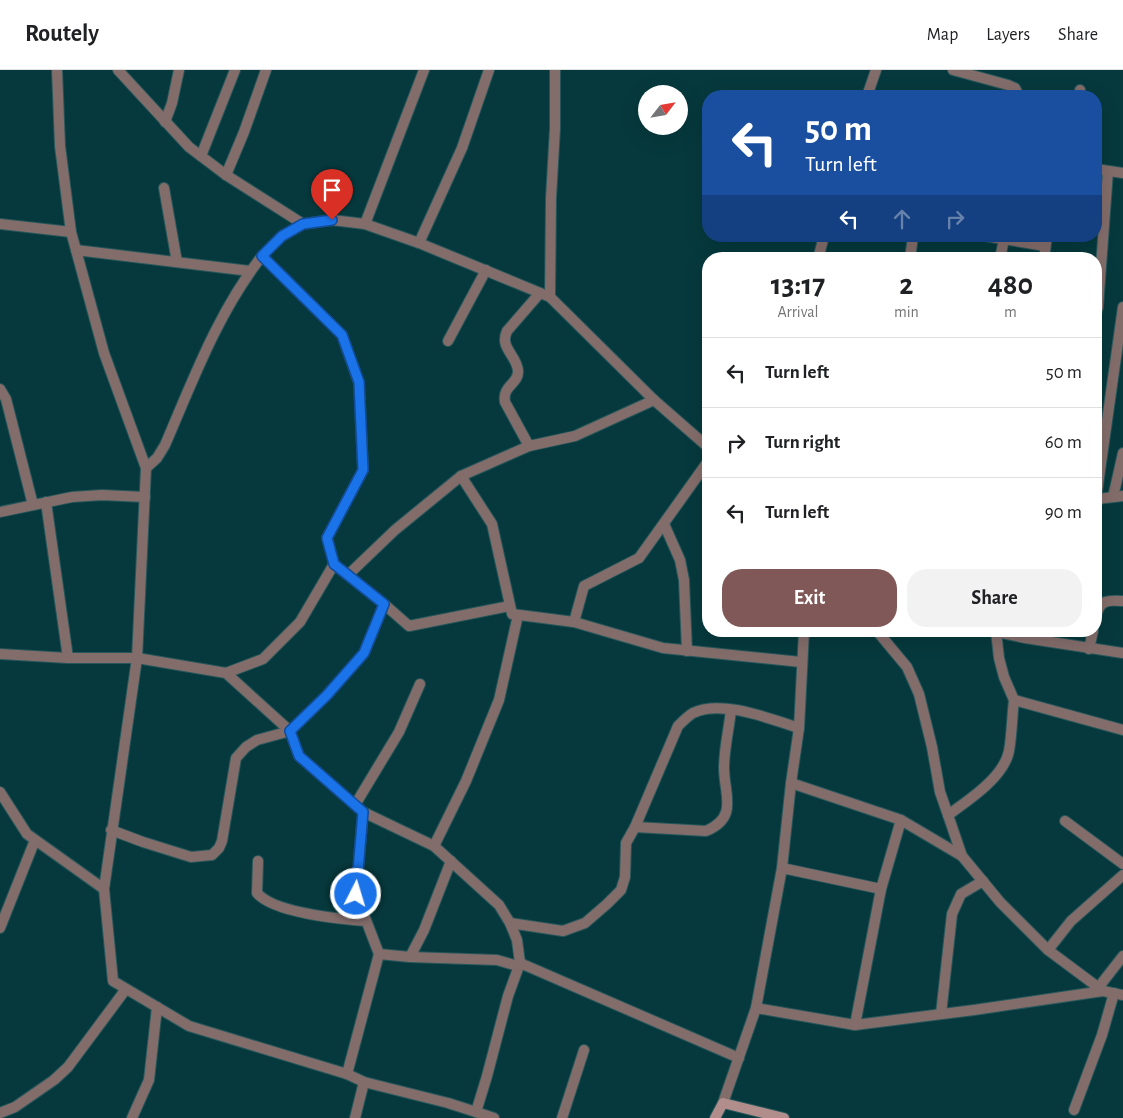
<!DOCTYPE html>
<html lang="en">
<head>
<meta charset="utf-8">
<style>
	:root { --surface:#fff; --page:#f2f2f2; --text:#202124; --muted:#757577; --line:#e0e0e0; --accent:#805857 }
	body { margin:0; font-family:"Alegreya Sans",sans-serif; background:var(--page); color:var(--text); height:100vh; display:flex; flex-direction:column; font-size:19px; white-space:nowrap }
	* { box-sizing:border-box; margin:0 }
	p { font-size:16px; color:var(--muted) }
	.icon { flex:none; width:28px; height:28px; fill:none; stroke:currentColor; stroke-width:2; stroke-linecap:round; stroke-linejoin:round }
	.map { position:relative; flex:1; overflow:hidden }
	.panel { position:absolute; left:702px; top:182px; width:400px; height:385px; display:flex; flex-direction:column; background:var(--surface); border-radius:20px; box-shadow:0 5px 20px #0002 }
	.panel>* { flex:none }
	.hud { position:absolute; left:702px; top:20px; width:400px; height:152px; border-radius:20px; box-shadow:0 5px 20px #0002; background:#1a4fa0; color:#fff; overflow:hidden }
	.needle { width:32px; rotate:59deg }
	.buttons { position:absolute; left:638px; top:15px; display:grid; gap:10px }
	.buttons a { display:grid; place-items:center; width:50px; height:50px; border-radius:50%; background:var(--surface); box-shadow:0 5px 20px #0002; font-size:25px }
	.pin { position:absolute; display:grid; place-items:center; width:42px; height:42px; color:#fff; margin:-51px -21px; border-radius:50% 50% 50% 0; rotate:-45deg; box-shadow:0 0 5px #0007 }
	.pin .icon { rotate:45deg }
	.me { position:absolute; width:55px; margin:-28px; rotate:5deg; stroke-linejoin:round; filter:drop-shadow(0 0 4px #0008) }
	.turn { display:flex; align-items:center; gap:18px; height:105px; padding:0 20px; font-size:22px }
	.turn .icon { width:65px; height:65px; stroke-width:2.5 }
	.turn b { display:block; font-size:35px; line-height:42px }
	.lanes { display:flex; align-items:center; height:48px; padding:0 20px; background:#0003; justify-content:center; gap:25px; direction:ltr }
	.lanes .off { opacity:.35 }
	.eta { display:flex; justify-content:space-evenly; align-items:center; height:85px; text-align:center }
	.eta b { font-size:30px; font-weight:700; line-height:35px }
	.button { display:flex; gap:10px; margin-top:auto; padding:10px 20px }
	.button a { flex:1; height:58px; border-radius:20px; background:var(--accent); color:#fff; font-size:20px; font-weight:700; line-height:58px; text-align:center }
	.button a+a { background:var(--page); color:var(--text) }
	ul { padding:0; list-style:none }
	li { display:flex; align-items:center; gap:15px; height:70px; padding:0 20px; border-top:1px solid var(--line) }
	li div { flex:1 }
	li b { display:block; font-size:19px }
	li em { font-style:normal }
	header { display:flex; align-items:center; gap:30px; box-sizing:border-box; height:70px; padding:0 25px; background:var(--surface); border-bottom:1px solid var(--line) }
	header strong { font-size:24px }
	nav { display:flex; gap:28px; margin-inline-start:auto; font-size:18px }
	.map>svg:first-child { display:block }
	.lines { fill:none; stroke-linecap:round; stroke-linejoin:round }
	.street-casing { stroke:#28575b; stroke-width:12 }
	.secondary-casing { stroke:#28575b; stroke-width:12 }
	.street { stroke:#836d6b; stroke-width:10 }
	.secondary { stroke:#b18e8b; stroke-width:10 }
	.route-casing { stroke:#114b97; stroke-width:12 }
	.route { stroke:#1a73e8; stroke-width:9 }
</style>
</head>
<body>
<header>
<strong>Routely</strong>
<nav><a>Map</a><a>Layers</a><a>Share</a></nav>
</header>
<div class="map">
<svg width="1123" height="1048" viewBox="0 0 1123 1048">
	<rect width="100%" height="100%" fill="#06393d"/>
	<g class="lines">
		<g class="street-casing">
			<g id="street">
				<path d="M57,0L60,76L71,162"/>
				<path d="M118,0L189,77L226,105L303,154"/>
				<path d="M953,0L1008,15L1015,18L1019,26"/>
				<path d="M867,26L876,0"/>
				<path d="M1079,26L1080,20"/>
				<path d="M165,52L172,33L179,0"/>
				<path d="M201,86L235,0"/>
				<path d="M1096,99L1123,103"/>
				<path d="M226,105L244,62L266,0"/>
				<path d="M164,118L177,192"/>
				<path d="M0,154L71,162L76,180"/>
				<path d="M365,154L424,0"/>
				<path d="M985,166L1045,176"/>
				<path d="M419,173L462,78L489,0"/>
				<path d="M818,189L824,166"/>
				<path d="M910,189L913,166"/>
				<path d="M1000,189L1004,169"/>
				<path d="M1044,189L1047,166"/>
				<path d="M250,201L76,180L104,283L146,398L157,388L165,375C193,310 218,242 262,186"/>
				<path d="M550,227L551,128L555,58V0"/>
				<path d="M1096,244L1098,237L1108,101"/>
				<path d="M448,271L486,200"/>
				<path d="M0,319L6,329L33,435"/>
				<path d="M529,376L505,332C502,315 519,314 518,301C517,285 499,278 507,261L540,223"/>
				<path d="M709,390L639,488L584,516L574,552L663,578L801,592"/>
				<path d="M146,398L137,588L104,819L113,911L189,956L347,1004"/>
				<path d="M1113,427L1123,383"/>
				<path d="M1096,429L1123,237"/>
				<path d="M1097,429L1123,426"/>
				<path d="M46,432L68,588"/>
				<path d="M0,442L72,427L102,425L145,427"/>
				<path d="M664,454L680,490L684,510L687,581"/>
				<path d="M334,494L327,468L363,400L359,313L342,265L262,186L282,166L303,154L332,150L365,154L419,173L550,227L654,330L709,378"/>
				<path d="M348,505L395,460L461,406"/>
				<path d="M384,534L409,556L510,536"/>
				<path d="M1096,546C1100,529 1109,530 1123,531"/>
				<path d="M574,552L512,544L492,454L461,406L529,376L575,366L654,330"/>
				<path d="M877,561L907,597L919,624L932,677L940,722L948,745C969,730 1004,707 1009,681C1012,664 1012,646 1014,630L1123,660"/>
				<path d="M996,561L999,588L1004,607L1014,630"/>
				<path d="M997,562L1025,568L1123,583"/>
				<path d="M1089,579L1093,561"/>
				<path d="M0,584L68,588H137L226,603L290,661L299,686L363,742L434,776L499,835L510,853L517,870L520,893L508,926L487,1006L476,1042L494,1048"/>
				<path d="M791,713L901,750L962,786"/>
				<path d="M0,722L27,764L104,819"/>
				<path d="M355,735L399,662L420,614"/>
				<path d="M363,742L356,824L379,884L347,1004L364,1012L448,1033L476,1042"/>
				<path d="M948,745L962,786L1000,832L1048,880"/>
				<path d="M1065,751L1123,794"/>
				<path d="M635,757L706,761C739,747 724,724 724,698C724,679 729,659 731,640"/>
				<path d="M111,760L143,772L191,787L212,785L219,778L222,771L236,688L246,677L257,670L290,661L327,625L364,583L384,534L334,494L300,552L263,589L226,603"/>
				<path d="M434,776L466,711L499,630L518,545"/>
				<path d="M258,791L257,823C274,843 340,849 366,851"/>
				<path d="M782,798L881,819"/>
				<path d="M510,853L563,861L585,853L607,834L621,820L625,807L626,773L635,757L678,656C683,651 688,646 693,643C722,629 770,649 799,658"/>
				<path d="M0,858L35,770"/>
				<path d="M379,884L410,887L424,860L451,791"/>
				<path d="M410,887L497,890L518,896"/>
				<path d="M520,893L739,988"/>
				<path d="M1098,918L1123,886"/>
				<path d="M1103,921L1048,880L1071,851L1123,805"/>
				<path d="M756,938L855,955L974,940L1103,921L1123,925"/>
				<path d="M941,944L952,844L961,824L983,811"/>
				<path d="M855,955L881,819L901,750"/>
				<path d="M723,1033L756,938L782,798L791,713L799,658L804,561"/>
				<path d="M1074,1040L1102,965L1114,923"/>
				<path d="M0,1043L15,1037L54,1010L68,997L126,919"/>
				<path d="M132,1048L149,1010L157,937"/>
				<path d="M355,1048L364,1012"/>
				<path d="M562,1048L584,980"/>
			</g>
		</g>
		<g class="secondary-casing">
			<path id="secondary" d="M715,1048L723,1033L784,1048"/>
		</g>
		<use href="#street" class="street"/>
		<use href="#secondary" class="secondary"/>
	</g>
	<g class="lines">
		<g class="route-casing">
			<path id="route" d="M332,150L303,154L282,166L262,186L342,265L359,312L363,400L327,468L334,494L384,534L364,583L327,625L290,661L299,686L363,742L356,824"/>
		</g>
		<use href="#route" class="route"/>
	</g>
</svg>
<div class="buttons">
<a><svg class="needle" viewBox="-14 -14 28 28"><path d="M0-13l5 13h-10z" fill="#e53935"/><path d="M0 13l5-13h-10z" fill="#757577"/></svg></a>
</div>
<div class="pin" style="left:332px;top:150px;background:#d93025"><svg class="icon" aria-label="arrive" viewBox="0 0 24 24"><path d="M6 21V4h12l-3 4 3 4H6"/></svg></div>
<svg class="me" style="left:356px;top:824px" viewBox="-20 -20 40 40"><circle r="17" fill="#1a73e8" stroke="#fff" stroke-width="3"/><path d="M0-11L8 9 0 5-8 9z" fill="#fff"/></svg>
<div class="hud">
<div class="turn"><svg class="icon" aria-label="left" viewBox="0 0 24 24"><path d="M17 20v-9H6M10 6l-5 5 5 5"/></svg><div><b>50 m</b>Turn left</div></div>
<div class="lanes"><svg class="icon" aria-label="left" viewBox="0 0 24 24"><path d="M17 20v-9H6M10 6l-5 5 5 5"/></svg><svg class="icon off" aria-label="ahead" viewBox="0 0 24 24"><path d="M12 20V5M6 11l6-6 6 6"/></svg><svg class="icon off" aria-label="right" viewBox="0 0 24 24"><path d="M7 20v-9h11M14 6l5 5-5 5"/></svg></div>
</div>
<section class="panel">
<div class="eta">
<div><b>13:17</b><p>Arrival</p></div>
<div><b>2</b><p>min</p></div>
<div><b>480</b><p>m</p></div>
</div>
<ul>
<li><svg class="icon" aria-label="left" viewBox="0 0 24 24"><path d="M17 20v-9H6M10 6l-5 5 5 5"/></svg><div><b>Turn left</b></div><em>50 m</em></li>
<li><svg class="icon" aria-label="right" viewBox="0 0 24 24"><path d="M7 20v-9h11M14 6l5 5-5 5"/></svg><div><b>Turn right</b></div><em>60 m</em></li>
<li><svg class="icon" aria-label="left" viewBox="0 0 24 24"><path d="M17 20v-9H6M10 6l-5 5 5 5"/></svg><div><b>Turn left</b></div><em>90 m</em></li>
</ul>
<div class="button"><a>Exit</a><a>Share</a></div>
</section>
</div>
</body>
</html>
